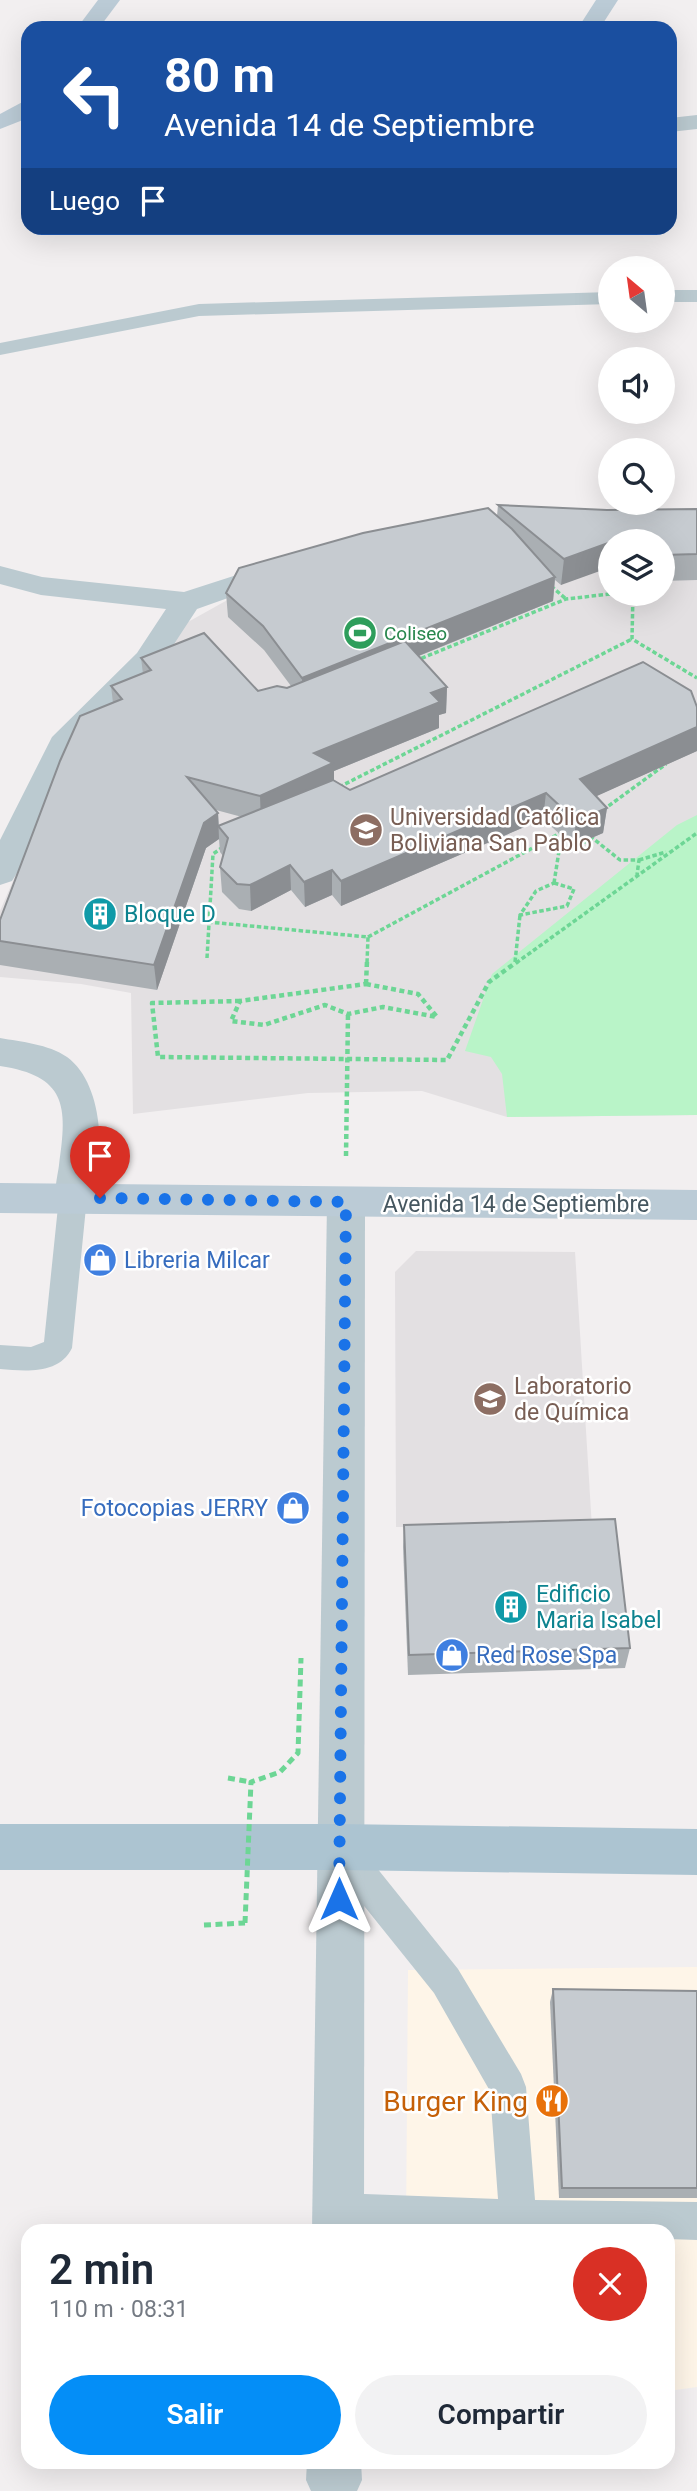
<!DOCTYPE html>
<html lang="es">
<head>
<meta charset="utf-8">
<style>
	:root { --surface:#fff; --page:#f2f2f3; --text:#1f2937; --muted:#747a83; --accent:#048ef7 }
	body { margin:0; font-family:Roboto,sans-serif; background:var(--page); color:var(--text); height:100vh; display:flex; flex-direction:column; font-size:26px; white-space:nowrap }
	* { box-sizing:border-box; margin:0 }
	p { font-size:23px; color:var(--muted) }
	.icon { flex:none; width:38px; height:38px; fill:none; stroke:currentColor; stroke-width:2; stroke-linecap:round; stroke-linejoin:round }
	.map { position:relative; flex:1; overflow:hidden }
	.side { position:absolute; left:21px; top:2224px; width:654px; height:245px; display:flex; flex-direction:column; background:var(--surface); border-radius:21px; box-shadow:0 7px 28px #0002 }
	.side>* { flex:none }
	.top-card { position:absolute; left:21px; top:21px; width:656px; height:214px; border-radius:21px; box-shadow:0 7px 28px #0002; background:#1a4fa0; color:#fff; overflow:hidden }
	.needle { width:46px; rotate:331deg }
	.fabs { position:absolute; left:598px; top:256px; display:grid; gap:14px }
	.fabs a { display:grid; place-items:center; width:77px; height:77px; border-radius:50%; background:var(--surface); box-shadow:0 7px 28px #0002; font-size:35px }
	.pin { position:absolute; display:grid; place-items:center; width:60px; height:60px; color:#fff; margin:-72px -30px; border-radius:50% 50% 50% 0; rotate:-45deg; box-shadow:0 0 7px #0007 }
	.pin .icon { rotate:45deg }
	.me { position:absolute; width:77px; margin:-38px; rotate:0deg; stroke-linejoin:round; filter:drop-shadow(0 0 5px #0008) }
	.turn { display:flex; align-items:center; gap:24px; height:147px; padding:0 28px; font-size:32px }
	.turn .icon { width:91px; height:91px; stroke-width:2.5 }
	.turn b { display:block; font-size:49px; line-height:60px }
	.then { display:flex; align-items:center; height:66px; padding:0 28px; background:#0003; gap:14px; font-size:26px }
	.round { display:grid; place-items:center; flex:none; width:74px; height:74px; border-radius:37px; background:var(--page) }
	.summary { display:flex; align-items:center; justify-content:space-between; height:119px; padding:0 28px }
	h1 { font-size:42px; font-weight:600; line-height:52px }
	.action { display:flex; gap:14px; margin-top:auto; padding:14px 28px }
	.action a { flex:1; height:80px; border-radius:42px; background:var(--accent); color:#fff; font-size:28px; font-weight:600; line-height:80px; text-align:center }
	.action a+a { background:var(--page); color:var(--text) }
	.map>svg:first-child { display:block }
	.commercial { fill:#fef5e8 }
	.education { fill:#e3e0e2; fill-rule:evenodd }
	.green { fill:#b9f4c8 }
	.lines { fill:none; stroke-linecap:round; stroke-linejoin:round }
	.path-far2 { stroke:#6dd695; stroke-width:3.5; stroke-dasharray:4.5 2.5; stroke-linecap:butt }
	.path-far1 { stroke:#6dd695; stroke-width:4.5; stroke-dasharray:5 3.5; stroke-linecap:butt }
	.path { stroke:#6dd695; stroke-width:5; stroke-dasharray:7 4.5; stroke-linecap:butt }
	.lane { fill:#bbcad0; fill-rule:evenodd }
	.street { fill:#bbcad0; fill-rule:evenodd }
	.secondary { fill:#bbcbd6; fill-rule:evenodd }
	.primary { fill:#acc4d1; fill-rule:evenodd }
	.path-bridge { stroke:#6dd695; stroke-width:5; stroke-dasharray:7 4.5; stroke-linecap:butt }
	.wall { fill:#aaafb3; fill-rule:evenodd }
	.shaded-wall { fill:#8b8e92 }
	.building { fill:#c6cbd0; stroke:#8b8e92; stroke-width:2 }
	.route { stroke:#1a73e8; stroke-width:12; stroke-dasharray:0 21.6 }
	.labels { text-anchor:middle; stroke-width:5; stroke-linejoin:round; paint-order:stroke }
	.far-leisure-label { font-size:19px; fill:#27864d; stroke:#fff; text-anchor:start }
	.education-label { font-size:23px; fill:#785e54; stroke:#fff; text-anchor:start }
	.culture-label { font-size:23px; fill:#0d838f; stroke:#fff; text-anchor:start }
	.street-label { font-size:23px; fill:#45565f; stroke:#fff }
	.shop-label { font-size:23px; fill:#366cbe; stroke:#fff; text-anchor:start }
	.near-food-label { font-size:28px; fill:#c56008; stroke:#fff; text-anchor:end }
</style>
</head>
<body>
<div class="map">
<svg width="697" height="2491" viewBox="0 0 697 2491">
	<rect width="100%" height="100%" fill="#f2eff0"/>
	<path class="commercial" d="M697,1967V2387L669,2391L668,2231H406L408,1970Z"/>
	<g class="education">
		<path d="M697,531V1115L507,1117L422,1091L308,1093L133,1114L131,993L81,984L0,977V911L70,748L179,627L240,593L363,557ZM611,541H663V593H611Z"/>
		<path d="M416,1251L575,1252L592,1528L396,1527L395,1272Z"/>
	</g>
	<path class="green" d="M697,815V1115L507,1117L502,1074L491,1057L465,1051L492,974L677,825Z"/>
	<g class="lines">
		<g class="path-far2">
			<path d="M551,586L566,599"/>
			<path d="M633,593L632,639L697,678"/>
			<path d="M415,661L566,599L619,593"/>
			<path d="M339,787L632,639"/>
			<path d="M603,810L666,764"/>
			<path d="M590,836L620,860H639L637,875"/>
			<path d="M639,860L666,852"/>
			<path d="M554,883L559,851L593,839"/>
			<path d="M554,883L574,889L567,906L520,915L536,891Z"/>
			<path d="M208,922L368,937L367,963"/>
			<path d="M368,937L564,831"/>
			<path d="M207,958L213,854L223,847"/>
			<path d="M515,962L520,915"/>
			<path d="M516,963L697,833"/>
		</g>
		<g class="path-far1">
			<path d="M366,984L367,961"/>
			<path d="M366,984L418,994L437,1017L383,1007L348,1014L325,1005L264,1025L231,1021L240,1001Z"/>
			<path d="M240,1001L152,1003L158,1057L447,1060L489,982L518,961"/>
			<path d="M346,1156L348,1014"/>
		</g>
		<g class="path">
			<path d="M228,1778L251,1782"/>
			<path d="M204,1925L245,1923"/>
		</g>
		<g class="lane">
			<rect x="663" y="290" width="34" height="12"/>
			<path d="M611,292V304L199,316L0,355V343L199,304Z"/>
			<path d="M73,1186L83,1189L87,1197L72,1348C59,1375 25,1371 0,1369V1345L31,1347L44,1342L59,1197L63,1189Z"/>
			<path d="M340,1832L352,1837L458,1969L521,2074L526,2087L535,2200L697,2202V2240L668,2239V2231H338L325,2225L319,2212L325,2199L338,2193L498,2199L490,2091L434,1993L328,1861L323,1849L328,1837Z"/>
		</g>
		<g class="street">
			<path d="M697,115V129L670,132V118Z"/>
			<path d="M277,562L287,565L292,571L287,577L197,609L159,667L81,743L17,873L12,881L0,885V840L52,737L137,653L166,609L41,595L0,584V566L42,577L184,592Z"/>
			<path d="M0,1038C22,1042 48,1044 67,1057C106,1085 107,1169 86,1208L73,1212L60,1208C52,1193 57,1181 59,1165C68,1105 66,1076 0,1066Z"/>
			<path d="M346,1187L359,1191L365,1202L364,2231H312L327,1202L333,1191Z"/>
			<path d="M307,2462H361L362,2480L357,2491H311L306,2480Z"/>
		</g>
		<g class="secondary">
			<path d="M98,0H120L99,28H77Z"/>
			<path d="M596,0H618L600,28H578Z"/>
			<path d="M28,99V118L0,129V114Z"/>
			<path d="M0,1183L697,1190V1220L0,1213Z"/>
		</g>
		<path class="primary" d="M0,1824H339L697,1829V1875L339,1870H0Z"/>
		<path class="path-bridge" d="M245,1923L251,1782L280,1772L298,1753L301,1658"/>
	</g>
	<g class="wall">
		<path d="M498,505L607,510L697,509V580L663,581V541H611L561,585L555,580L553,601L419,656L447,687L446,713L439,715V728L334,771V780L350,790L697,707V751L596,796L607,808L603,833L573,846L543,819L341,906L332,895L305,907L291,890L251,911L239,909L222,892L220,867L223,856L220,852L219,839L206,848L157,990L0,965V920L113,703L111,686L143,674L141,658L258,691L287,688L291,686L264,650L228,617L226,593L497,516ZM216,810L242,817L219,826L218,813Z"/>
		<path d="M404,1525L630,1648L625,1668L408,1675L403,1547Z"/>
		<path d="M553,1989L697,1991V2198H559L550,2002Z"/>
	</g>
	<g class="shaded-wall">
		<path d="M634,534L633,541H615Z"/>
		<path d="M611,542V567L561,585L564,559Z"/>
		<path d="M555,577L553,601L303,703L302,678Z"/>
		<path d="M447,687L446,713L439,715V728L334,771V789L261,822L260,796L314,753L431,693Z"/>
		<path d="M697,727V751L577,805L580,779Z"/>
		<path d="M546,793L543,819L341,906V881Z"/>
		<path d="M607,808L603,833L573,846L576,821Z"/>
		<path d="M218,813L219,839L206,848L157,990L154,965L204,823Z"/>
		<path d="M290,865L291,890L251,911L250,885Z"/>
		<path d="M332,870V895L305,907L304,882Z"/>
	</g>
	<g class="building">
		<path d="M498,505L607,510L697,509V554L663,555V541H637L634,534L615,541H611V542L564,559Z"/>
		<path d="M488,508L512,529L555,577L302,678L263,626L226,593L239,568L363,533Z"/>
		<path d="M204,633L258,691L277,686L287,688L405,641L447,687L431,693L440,702L314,753L333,763L260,796L187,777L218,813L204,823L154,965L0,941V920L60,761L80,716L122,699L111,686L151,670L141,658Z"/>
		<path d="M643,662L691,691L697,707V727L580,779L607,808L576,821L546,793L341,881L332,870L304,882L290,865L250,885L237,884L220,867L228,838L218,826L333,780L350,790Z"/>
		<path d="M615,1519L630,1648L409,1655L404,1525Z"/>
		<path d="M553,1989L697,1991V2188H562Z"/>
	</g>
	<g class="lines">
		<path class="route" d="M100,1198L346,1202L339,1899"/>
	</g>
	<defs>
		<g id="stadium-disc" transform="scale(1.75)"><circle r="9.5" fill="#2e9e5b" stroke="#fff"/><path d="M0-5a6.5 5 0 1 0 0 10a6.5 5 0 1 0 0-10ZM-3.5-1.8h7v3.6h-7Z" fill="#fff"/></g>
		<g id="university-disc" transform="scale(1.75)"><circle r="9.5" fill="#8d6e63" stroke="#fff"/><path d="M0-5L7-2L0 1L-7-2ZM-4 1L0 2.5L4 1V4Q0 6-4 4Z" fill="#fff"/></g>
		<g id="building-disc" transform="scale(1.75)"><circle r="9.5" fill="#0f9aa8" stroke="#fff"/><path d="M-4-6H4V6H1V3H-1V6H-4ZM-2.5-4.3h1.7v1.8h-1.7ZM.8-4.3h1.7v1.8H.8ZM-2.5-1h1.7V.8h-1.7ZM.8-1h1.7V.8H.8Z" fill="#fff"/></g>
		<g id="shop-disc" transform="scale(1.75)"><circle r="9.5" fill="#3f7fe0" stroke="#fff"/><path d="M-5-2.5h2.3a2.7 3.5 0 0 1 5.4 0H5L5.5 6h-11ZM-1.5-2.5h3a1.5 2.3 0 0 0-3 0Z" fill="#fff"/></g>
		<g id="restaurant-disc" transform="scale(1.75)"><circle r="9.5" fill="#e8710a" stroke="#fff"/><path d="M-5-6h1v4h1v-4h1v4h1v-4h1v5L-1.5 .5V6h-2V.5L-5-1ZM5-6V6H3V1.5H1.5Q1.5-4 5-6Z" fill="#fff"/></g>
	</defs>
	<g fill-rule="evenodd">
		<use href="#stadium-disc" x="360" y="633"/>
		<use href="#university-disc" x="366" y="830"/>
		<use href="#building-disc" x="100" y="914"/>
		<use href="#shop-disc" x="100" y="1260"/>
		<use href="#university-disc" x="490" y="1399"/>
		<use href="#shop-disc" x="293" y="1508"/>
		<use href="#building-disc" x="511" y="1607"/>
		<use href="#shop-disc" x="452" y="1655"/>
		<use href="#restaurant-disc" x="552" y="2101"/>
	</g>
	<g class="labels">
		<g class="far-leisure-label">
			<text x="384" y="640">Coliseo</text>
		</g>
		<g class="education-label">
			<text x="390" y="825">Universidad Católica<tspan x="390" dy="26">Boliviana San Pablo</tspan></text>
			<text x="514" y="1394">Laboratorio<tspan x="514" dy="26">de Química</tspan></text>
		</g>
		<g class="culture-label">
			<text x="124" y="922">Bloque D</text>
			<text x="536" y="1602">Edificio<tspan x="536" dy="26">Maria Isabel</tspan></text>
		</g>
		<g class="street-label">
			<text x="516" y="1212">Avenida 14 de Septiembre</text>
		</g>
		<g class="shop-label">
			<text x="124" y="1268">Libreria Milcar</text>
			<text x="268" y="1516" text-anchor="end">Fotocopias JERRY</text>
			<text x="476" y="1663">Red Rose Spa</text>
		</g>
		<g class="near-food-label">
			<text x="528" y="2111">Burger King</text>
		</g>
	</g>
</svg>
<div class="fabs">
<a><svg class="needle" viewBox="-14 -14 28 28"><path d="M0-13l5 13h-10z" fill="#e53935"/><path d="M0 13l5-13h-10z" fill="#747a83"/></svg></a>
<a><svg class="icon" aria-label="sound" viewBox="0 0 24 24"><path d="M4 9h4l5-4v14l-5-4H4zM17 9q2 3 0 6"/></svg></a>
<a><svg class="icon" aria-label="search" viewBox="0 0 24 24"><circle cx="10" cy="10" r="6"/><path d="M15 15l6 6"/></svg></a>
<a><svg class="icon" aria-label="layers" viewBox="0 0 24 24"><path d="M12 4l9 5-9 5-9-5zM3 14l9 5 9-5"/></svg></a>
</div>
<div class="pin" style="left:100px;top:1198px;background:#d93025"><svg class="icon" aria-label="arrive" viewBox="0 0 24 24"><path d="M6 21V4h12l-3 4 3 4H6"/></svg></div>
<svg class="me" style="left:339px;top:1899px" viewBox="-20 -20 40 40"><path d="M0-17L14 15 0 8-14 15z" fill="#1a73e8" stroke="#fff" stroke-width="4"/></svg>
<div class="top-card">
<div class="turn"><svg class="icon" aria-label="left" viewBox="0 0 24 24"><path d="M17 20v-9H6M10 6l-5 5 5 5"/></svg><div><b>80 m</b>Avenida 14 de Septiembre</div></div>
<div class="then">Luego<svg class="icon" aria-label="arrive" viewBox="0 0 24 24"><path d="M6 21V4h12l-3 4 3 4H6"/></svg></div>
</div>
<section class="side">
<div class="summary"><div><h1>2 min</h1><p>110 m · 08:31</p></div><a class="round" style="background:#d93025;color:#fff"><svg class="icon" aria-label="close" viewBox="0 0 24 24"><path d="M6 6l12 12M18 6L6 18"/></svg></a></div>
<div class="action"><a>Salir</a><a>Compartir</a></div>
</section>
</div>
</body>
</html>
